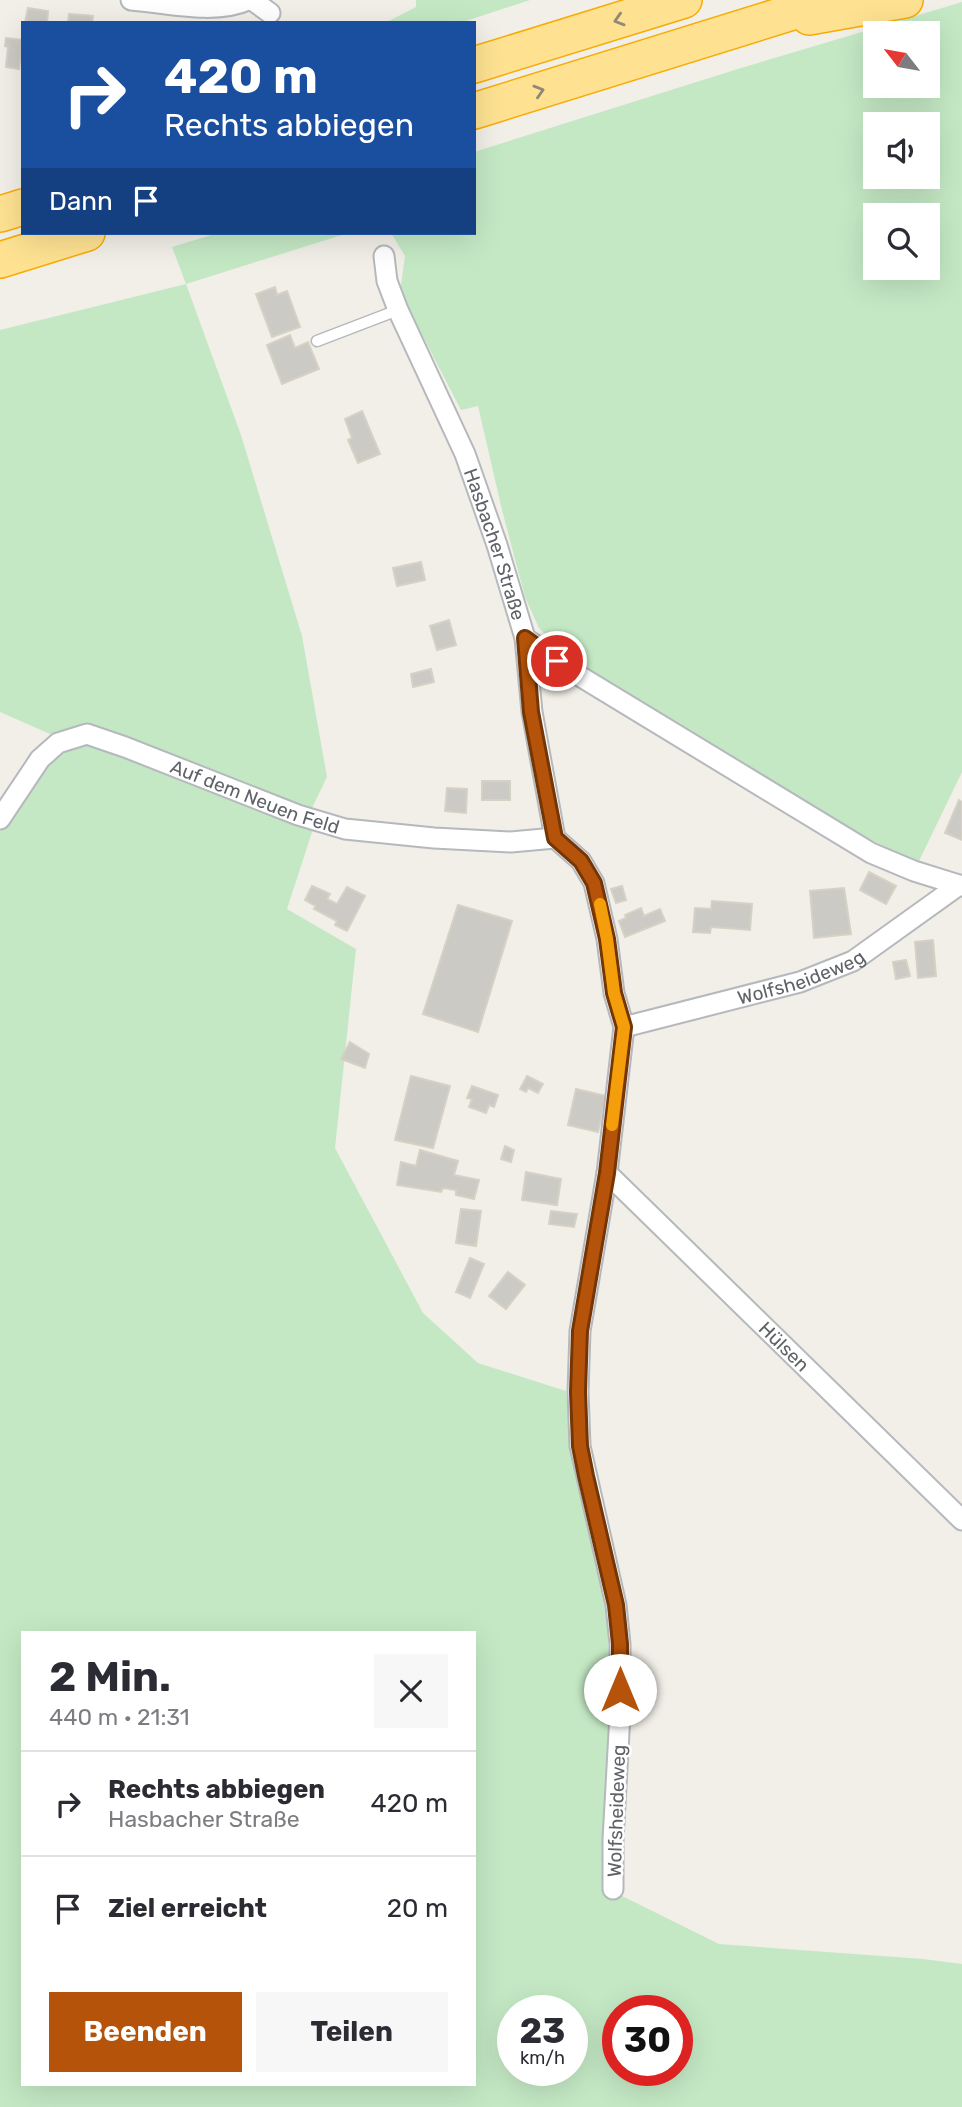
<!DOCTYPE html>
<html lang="de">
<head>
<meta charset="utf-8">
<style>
	:root { --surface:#fff; --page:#f7f7f7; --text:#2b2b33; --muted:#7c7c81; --line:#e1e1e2; --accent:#b45309 }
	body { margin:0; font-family:Rubik,sans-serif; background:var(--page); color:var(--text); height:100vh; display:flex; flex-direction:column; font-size:26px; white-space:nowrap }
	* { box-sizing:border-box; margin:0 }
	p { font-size:23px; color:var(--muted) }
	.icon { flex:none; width:38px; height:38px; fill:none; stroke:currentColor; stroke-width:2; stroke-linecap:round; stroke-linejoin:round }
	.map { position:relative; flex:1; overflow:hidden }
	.panel { position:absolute; left:21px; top:1631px; width:455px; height:455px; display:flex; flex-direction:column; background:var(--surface); border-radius:0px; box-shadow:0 7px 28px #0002 }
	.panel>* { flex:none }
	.banner { position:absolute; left:21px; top:21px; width:455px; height:214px; border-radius:0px; box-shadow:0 7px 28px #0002; background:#1a4fa0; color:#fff; overflow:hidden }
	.needle { width:46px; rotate:301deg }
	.fabs { position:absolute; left:863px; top:21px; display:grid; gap:14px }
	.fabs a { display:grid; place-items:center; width:77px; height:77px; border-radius:0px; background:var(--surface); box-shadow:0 7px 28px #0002; font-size:35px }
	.speed { position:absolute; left:497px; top:1995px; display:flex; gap:14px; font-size:35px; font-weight:700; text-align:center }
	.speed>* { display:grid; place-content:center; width:91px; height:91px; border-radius:50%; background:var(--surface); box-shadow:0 7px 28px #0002; line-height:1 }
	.speed small { font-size:18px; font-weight:400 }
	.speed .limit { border:10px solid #d22; background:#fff; color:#111 }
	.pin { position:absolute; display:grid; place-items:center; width:60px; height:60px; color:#fff; margin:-30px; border:4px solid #fff; border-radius:50%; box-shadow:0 2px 7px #0007 }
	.me { position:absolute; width:77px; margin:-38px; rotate:0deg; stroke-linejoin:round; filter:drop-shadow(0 0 5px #0008) }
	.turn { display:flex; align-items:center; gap:24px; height:147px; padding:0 28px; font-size:32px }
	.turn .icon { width:91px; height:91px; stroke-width:2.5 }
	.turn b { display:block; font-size:49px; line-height:60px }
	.then { display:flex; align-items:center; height:66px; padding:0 28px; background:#0003; gap:14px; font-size:26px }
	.round { display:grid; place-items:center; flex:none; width:74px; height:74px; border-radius:0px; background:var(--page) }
	.overview { display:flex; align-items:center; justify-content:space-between; height:119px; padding:0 28px }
	h1 { font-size:42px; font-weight:700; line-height:52px }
	.button { display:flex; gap:14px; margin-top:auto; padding:14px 28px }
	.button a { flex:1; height:80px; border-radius:0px; background:var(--accent); color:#fff; font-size:28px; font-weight:700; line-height:80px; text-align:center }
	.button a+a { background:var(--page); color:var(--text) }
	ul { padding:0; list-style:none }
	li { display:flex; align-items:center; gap:21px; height:105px; padding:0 28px; border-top:2px solid var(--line) }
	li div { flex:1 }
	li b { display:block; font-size:26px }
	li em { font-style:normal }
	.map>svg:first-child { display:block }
	.green { fill:#c4e8c4; fill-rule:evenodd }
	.building { fill:#cccac4; stroke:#d6d1c5; stroke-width:2 }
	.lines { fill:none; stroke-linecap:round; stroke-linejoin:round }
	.lane-casing { stroke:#b5b8bc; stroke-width:13 }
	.street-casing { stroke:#b5b8bc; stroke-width:23 }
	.highway-casing { stroke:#f8ab00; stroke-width:38 }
	.lane { stroke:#fff; stroke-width:10 }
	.street { stroke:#fff; stroke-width:19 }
	.highway { stroke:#fee292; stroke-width:35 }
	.oneway { stroke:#8f8975 }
	.route-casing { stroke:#753606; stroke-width:18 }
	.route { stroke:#b45309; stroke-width:12 }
	.slow { stroke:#f59e0b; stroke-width:12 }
	.labels { text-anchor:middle; stroke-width:5; stroke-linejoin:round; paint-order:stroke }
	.street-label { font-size:19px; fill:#5f6368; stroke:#fff }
</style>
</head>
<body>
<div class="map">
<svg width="962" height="2107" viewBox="0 0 962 2107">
	<rect width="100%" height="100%" fill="#f1efe7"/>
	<g class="green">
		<path d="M416,0H530L460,23H385L416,7Z"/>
		<path d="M962,2V772L918,863L851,830L566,655L539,628L525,597L502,510L478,406L461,410L400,292L405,256L391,233H474V152L741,68ZM875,33H928V86H875ZM875,124H928V177H875ZM875,215H928V268H875Z"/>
		<path d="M218,233H357L345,234L186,284L241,435L302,636L327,777L312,808L103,733L78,730L50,734L0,712V330L186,284L172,247Z"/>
		<path d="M86,745L122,751L313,829L287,909L356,949L335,1148L423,1313L478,1363L566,1391L571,1448L607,1608L610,1696L604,1887L719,1944L923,1959L962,1964V2107H0V831L15,804L56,754ZM23,1633H474V2084H23ZM513,2011H572V2070H513ZM618,2011H677V2070H618Z"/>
	</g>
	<g class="building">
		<path d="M28,8L48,11L47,23H25Z"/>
		<path d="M69,14L93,16L92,23H68Z"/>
		<path d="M6,38L23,40L19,69L6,67L8,47L5,46Z"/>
		<path d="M275,287L277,295L287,291L300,327L272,337L256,294Z"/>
		<path d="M290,335L295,348L308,342L319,369L282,384L267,345Z"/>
		<path d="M362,411L380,454L358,463L348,440L352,438L345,419Z"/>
		<path d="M421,562L425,580L397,586L393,568Z"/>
		<path d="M449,620L456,645L437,650L430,626Z"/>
		<path d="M431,669L434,682L413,687L411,674Z"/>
		<rect x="482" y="781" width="28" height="19"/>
		<path d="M447,788L467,789L466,813L445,811Z"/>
		<path d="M959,800L962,802V840L945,833Z"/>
		<path d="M869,872L896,886L886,904L860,890Z"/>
		<path d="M312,886L330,894L327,899L337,904L347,887L365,896L347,931L335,925L337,921L314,909L316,906L305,900Z"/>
		<path d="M622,886L626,900L616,903L611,889Z"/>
		<path d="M844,888L851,934L814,938L810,891Z"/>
		<path d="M712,901L752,904L750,930L711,927L710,933L693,932L695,908L711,909Z"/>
		<path d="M458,905L512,921L478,1032L423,1014Z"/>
		<path d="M641,908L644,916L660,909L665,921L625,937L619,921L626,918L625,915Z"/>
		<path d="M933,940L936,976L918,978L915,942Z"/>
		<path d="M906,960L910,976L896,979L893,962Z"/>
		<path d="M350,1042L369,1054L365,1068L341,1059Z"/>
		<path d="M411,1076L450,1086L433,1148L395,1140Z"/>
		<path d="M527,1076L543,1084L538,1093L528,1088L526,1092L520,1089Z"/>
		<path d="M472,1086L498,1095L494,1107L489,1105L486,1113L469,1107L472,1099L467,1098Z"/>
		<path d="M576,1089L606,1096L598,1132L568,1125Z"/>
		<path d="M505,1146L514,1150L511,1162L501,1159Z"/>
		<path d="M420,1150L458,1161L454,1175L479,1180L474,1199L456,1195V1190L443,1188L441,1192L397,1185L401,1162L416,1166Z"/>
		<path d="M526,1172L561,1179L557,1205L522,1200Z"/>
		<path d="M461,1209L481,1211L476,1246L456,1243Z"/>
		<path d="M551,1211L577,1214L574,1227L549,1224Z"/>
		<path d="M470,1258L484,1264L470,1298L456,1292Z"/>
		<path d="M508,1272L525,1285L506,1309L489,1296Z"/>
	</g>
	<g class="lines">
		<g class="lane-casing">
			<path id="lane" d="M317,341L398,310"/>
		</g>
		<g class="street-casing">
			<g id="street">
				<path d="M131,0C166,3 216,15 248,0"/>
				<path d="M252,0L270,13"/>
				<path id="s1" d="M384,256L387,281L398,310L465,454L497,545L525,638L532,712L555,838L581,861L594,883L607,939L614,993L624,1027L607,1173L580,1331L578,1392L580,1446L616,1605L620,1644V1714L613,1840V1889"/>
				<path d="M525,638L573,672L871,853L914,871L962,886"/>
				<path id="s2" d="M0,819L40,759L58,743L87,734L125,747L298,815L345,829L434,838L511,842L555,838"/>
				<path id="s3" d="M624,1027L800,982L853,961L959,885"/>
				<path id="s4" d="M607,1173L962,1520"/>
			</g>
		</g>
		<g class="highway-casing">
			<g id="highway">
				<path d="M809,17L905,0"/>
				<path d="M474,65L684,0"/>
				<path d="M474,111L831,0"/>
				<path d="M0,214L23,207"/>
				<path d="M0,260L87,233"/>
			</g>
		</g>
		<use href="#lane" class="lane"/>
		<use href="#street" class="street"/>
		<use href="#highway" class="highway"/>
	</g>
	<defs><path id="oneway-chevron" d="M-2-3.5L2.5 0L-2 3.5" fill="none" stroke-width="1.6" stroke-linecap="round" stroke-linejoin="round" transform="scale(1.75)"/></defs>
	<g class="oneway">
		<use href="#oneway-chevron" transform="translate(619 20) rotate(163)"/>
		<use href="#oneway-chevron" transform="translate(539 91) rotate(-17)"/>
	</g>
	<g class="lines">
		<g class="route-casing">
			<path id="route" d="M557,661L525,638L531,712L555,838L581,861L594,883L607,939L614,993L624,1027L607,1173L580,1331L578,1392L580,1446L586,1476L616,1605L620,1644V1690"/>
		</g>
		<use href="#route" class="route"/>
		<path class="slow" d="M600,904L607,939L614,993L624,1027L612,1125"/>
	</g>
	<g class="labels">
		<g class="street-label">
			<text dy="7" stroke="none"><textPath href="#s1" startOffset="310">Hasbacher Straße</textPath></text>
			<text dy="7" stroke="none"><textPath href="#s2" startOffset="306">Auf dem Neuen Feld</textPath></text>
			<text dy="7" stroke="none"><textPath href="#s3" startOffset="184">Wolfsheideweg</textPath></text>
			<text dy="7" stroke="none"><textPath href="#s4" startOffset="248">Hülsen</textPath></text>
			<text transform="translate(616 1811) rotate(-88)" y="7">Wolfsheideweg</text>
		</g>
	</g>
</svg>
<div class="fabs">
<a><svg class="needle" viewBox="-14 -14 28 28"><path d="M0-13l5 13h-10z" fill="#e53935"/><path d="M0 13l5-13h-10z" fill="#7c7c81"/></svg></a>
<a><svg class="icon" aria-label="sound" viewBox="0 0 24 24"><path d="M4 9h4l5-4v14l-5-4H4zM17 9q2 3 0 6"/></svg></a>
<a><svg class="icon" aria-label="search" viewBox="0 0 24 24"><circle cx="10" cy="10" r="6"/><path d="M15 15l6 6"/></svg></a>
</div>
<div class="speed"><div>23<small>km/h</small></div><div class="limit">30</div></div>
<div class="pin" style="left:557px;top:661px;background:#d93025"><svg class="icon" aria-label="arrive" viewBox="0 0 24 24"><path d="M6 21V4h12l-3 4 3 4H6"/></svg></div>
<svg class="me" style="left:620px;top:1690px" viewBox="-20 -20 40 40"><circle r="19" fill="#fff"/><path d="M0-13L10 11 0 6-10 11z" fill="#b45309"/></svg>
<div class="banner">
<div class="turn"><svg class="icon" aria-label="right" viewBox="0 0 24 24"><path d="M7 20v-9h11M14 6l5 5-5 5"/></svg><div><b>420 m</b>Rechts abbiegen</div></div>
<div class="then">Dann<svg class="icon" aria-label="arrive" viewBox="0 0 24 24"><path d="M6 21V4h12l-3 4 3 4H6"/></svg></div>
</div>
<section class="panel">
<div class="overview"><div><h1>2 Min.</h1><p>440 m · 21:31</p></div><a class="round"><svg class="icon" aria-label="close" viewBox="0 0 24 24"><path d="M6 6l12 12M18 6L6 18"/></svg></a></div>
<ul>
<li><svg class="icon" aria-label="right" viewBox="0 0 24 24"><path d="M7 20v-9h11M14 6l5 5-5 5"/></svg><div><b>Rechts abbiegen</b><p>Hasbacher Straße</p></div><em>420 m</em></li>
<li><svg class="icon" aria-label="arrive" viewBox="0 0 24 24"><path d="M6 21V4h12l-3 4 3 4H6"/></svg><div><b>Ziel erreicht</b></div><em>20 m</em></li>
</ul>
<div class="button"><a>Beenden</a><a>Teilen</a></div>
</section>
</div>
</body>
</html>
